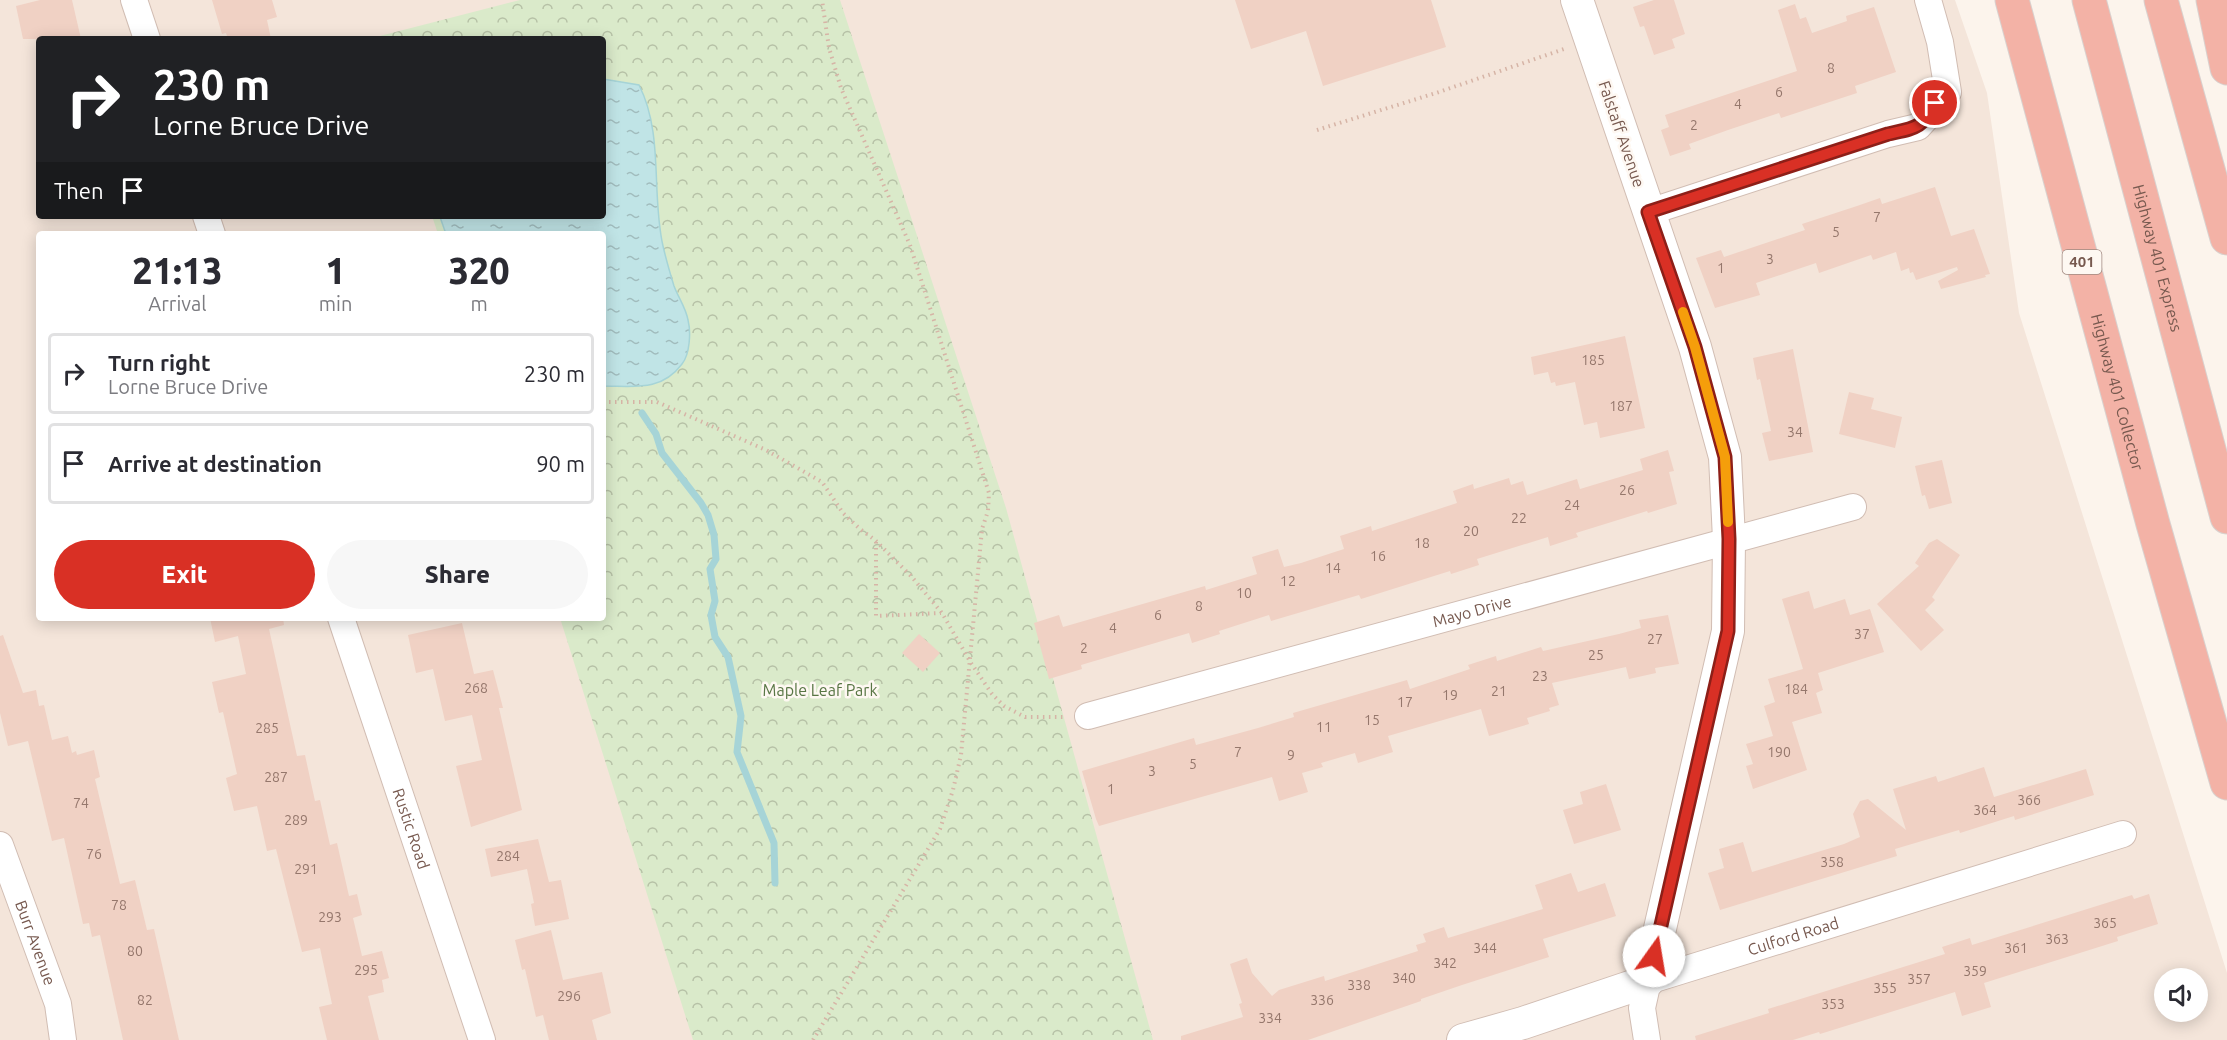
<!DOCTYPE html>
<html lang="en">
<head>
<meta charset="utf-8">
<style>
	:root { --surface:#fff; --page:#f7f7f7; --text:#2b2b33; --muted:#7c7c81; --line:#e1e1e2; --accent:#d93025 }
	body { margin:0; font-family:Ubuntu,sans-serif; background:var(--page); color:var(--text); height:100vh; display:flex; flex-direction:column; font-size:22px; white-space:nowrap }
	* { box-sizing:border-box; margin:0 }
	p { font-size:20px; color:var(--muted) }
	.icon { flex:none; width:33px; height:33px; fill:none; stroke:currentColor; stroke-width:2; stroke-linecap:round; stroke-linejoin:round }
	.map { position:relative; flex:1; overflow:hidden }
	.side { position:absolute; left:36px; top:231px; width:570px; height:390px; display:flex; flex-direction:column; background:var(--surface); border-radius:6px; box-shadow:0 3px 15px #0003 }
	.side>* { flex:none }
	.top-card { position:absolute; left:36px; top:36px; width:570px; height:183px; border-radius:6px; box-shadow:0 3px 15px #0003; background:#202124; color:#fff; overflow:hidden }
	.controls { position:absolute; left:2154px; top:968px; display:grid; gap:12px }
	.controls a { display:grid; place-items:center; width:54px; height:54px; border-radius:50%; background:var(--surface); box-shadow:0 3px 15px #0003; font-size:30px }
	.pin { position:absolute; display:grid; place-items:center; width:51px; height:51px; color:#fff; margin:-26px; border:3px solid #fff; border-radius:50%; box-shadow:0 2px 6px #0007 }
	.me { position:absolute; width:66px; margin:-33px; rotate:13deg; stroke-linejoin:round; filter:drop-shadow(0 0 4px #0008) }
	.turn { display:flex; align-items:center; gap:21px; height:126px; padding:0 18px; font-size:27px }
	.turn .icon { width:78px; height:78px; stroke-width:2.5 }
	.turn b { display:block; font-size:42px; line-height:51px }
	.then { display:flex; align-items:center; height:57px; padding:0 18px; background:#0003; gap:12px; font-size:22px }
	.eta { display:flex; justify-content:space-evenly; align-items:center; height:102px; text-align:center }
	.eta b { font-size:36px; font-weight:800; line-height:42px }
	.action { display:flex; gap:12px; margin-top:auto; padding:12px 18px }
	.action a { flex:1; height:69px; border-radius:36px; background:var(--accent); color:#fff; font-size:24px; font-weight:800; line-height:69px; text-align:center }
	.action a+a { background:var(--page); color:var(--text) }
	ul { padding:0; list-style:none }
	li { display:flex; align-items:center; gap:18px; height:81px; margin:0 12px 9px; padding:0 6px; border:3px solid var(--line); border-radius:6px }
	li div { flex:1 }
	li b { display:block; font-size:22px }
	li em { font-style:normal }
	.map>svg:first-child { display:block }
	.residential { fill:#f4e5da; fill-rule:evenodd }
	.park { fill:url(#park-crowns) }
	.water { fill:url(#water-ripples); stroke:#a6d4d7; stroke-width:1.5 }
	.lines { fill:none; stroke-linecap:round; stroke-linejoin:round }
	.stream { stroke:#a6d4d7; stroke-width:7 }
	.building { fill:#f0d1c4 }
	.minor-casing { stroke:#d1bdb3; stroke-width:28 }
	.tertiary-casing { stroke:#d1bdb3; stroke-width:34 }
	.motorway-casing { stroke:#d9d1ce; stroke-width:35 }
	.path { stroke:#d6b4a6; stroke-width:4; stroke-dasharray:1.5 4.5; stroke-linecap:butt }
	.minor { stroke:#fff; stroke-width:26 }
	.tertiary { stroke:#fff; stroke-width:32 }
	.motorway { stroke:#f3b2a6; stroke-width:33 }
	.route-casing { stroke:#8d1f18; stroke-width:15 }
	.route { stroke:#d93025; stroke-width:10 }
	.slow { stroke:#f59e0b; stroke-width:10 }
	.labels { text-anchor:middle; stroke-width:5; stroke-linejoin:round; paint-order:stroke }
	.number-label { font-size:14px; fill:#95776c }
	.shield { fill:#fef8f2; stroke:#a08980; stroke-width:1.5 }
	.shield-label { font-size:15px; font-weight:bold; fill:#77594f }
	.street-label { font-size:16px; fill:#77594f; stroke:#fef8f2 }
	.park-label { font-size:16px; fill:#587644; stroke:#fef8f2 }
</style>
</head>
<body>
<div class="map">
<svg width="2227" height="1040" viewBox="0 0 2227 1040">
	<defs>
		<pattern id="park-crowns" width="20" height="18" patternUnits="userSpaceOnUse" patternTransform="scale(1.5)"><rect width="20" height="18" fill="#daeaca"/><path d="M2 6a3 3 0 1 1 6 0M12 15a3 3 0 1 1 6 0" fill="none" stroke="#b6c1a6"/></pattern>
		<pattern id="water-ripples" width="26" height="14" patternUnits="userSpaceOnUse" patternTransform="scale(1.5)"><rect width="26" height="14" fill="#c0e4e6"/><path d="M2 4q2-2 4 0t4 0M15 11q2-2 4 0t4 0" fill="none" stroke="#a1bcbd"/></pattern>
	</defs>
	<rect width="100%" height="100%" fill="#fcf4ec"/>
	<path class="residential" d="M0,0H1955L1987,93L2019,313L2227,973V1040H0ZM39,39H603V216H39ZM39,234H603V618H39ZM2164,978H2198V1011H2164Z"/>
	<path class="park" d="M520,0H840L1006,508L1153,1040H693L560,618H603V234H438L432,216H603V39H376V37Z"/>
	<path class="water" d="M603,79L639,85C664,134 651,194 663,246C666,259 670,273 674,286C678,297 686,308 688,320C691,332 690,354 682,364C661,392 634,386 603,386V234H446L440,217L603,216Z"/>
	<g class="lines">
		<path class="stream" d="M642,413L656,434L662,453L701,503L708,515L714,535L716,559L710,569L715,601L711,615L715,637L728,657L741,716L737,752L774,843L775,883"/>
	</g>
	<g class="building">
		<path d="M40,0H72L81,39H23L16,6Z"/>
		<path d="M212,0H272L277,17L267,20L271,39H228L226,33L222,34Z"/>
		<path d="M1235,0H1431L1446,47L1323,86L1306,31L1251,49Z"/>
		<path d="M1654,0H1674L1685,34L1672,39L1675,48L1654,55L1644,26L1640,27L1633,7Z"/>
		<path d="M1795,4L1800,19L1806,17L1812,33L1847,21L1846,16L1874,7L1896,72L1855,86L1857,93L1781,118L1779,113L1728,130L1689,144L1691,149L1670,156L1661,130L1669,127L1665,115L1797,71L1778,10Z"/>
		<path d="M1935,187L1951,236L1974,229L1990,274L1985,275L1986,277L1941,289L1938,281L1958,270L1957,267L1916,280L1913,272L1910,273L1909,268L1901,271L1896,252L1873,260L1871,255L1819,273L1816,263L1756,283L1760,295L1715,308L1696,258L1721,250L1724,257L1805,230L1802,224L1857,206L1880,198L1882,204Z"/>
		<path d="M1625,336L1645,428L1600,438L1597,422L1584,425L1575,382L1556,386L1555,382L1551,383L1548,372L1534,375L1531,357Z"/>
		<path d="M1793,349L1813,452L1769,461L1762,433L1771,431L1760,379L1757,380L1753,358Z"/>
		<path d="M1849,392L1874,398L1871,409L1902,417L1895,448L1839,434Z"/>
		<path d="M1668,450L1674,471L1669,472L1677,504L1648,513L1647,511L1576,533L1578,537L1550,546L1548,537L1477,559L1479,565L1451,574L1450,571L1361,599L1359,595L1271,621L1269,615L1219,631L1220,634L1192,643L1189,633L1081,665L1082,669L1049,679L1034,623L1059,615L1063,627L1205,586L1206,590L1257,574L1252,557L1278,549L1284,567L1301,563L1344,549L1340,536L1371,526L1372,531L1457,503L1453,491L1473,484L1474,489L1509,478L1511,485L1523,481L1527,495L1577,479L1580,489L1643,470L1640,459Z"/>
		<path d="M1942,460L1952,503L1929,509L1925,495L1922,496L1915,466Z"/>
		<path d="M1937,539L1960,555L1932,597L1935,600L1925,610L1944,630L1921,651L1877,604L1919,566L1915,563L1929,543Z"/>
		<path d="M1809,591L1814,609L1845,599L1850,615L1870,609L1884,652L1818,673L1823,690L1816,693L1822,713L1792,722L1807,770L1753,789L1746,766L1753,764L1746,744L1773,736L1764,706L1775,702L1768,679L1803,669L1782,599Z"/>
		<path d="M1668,615L1679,664L1655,668L1656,673L1629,679L1626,667L1552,683L1559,705L1549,708L1550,711L1527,718L1529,724L1489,736L1481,709L1388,736L1393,752L1358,763L1355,753L1321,763L1323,767L1302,773L1308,792L1279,801L1272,777L1099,826L1096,819L1082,771L1194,738L1196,745L1258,728L1294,717L1293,713L1407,680L1410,689L1470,669L1468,665L1496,656L1497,661L1541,647L1543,651L1619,634L1641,628L1639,620Z"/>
		<path d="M210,618H283L284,625L269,629L297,756L305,755L315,801L320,800L330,845L337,843L349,896L357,894L362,915L353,918L362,956L382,951L389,978L382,980L384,992L368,996L379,1040H327L319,1007L332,1004L320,948L302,952L276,849L267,851L257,806L234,811L226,778L237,774L223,712L219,713L212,682L246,674L238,636L215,642Z"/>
		<path d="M462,623L474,674L493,670L503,708H499L522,810L471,827L456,766L482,760L472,715L445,721L433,669L416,673L408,635Z"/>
		<path d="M919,634L940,653L923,672L902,653Z"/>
		<path d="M3,635L23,693L36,690L39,706L44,705L52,740L68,736L72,753L76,751L77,755L94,750L100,777L95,779L120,884L135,880L147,930L154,929L179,1040H123L100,935L92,937L89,923L83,924L64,838L52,841L28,741L8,746L0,713V636Z"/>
		<path d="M1984,767L1994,797L2086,769L2094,795L2015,820L2014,816L1960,833L1959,830L1895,849L1897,856L1720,910L1708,873L1724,868L1719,849L1743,842L1752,872L1844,844L1860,837L1853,814L1860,801L1868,799L1906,830L1893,789L1936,776L1938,782Z"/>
		<path d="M1606,784L1621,830L1574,844L1563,810L1583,804L1580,792Z"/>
		<path d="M538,839L549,882L561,880L569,919L535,926L531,904L534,903L527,869L491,877L485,849Z"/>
		<path d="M1571,873L1578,892L1605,883L1616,916L1543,939L1549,957L1462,985L1421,999V1001L1308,1040H1181V1036L1243,1017L1239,1004L1242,1003L1230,964L1247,958L1252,973L1272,996L1279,990L1324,976L1325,981L1418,951L1416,945L1426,942L1423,934L1444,927L1448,938L1543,909L1535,885Z"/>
		<path d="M2149,894L2158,924L2117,937L2118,941L1984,983L1991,1007L1962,1016L1955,992L1820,1034L1819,1032L1793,1040H1696L1695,1036L1769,1013L1768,1009L1945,954L1942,947L1970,938L1972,945L2132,895L2134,899Z"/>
		<path d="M551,930L563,980L602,972L611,1013L592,1020L597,1040H549L543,1015L536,1017L525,969L522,970L515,940Z"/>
	</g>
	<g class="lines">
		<g class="minor-casing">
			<g id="minor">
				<path d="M134,0L147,39"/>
				<path d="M1649,212L1888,134L1918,127L1928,116L1935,103L1948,92L1940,42L1928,0"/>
				<path d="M206,216L212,234"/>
				<path id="s1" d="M341,618L482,1040"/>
				<path id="s2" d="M1088,716L1853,507"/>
				<path id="s3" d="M0,845L58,1004L63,1040"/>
				<path id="s4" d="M1647,1040L1642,1008L1648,981L2123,834"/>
			</g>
		</g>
		<g class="tertiary-casing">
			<path id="tertiary" d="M1463,1040L1523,1023L1648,981L1728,631L1729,539L1725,457L1695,347L1577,0"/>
		</g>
		<g class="motorway-casing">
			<g id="motorway">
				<path id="s5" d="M2012,0L2153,524L2227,783"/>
				<path id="s6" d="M2089,0L2227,517"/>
				<path d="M2161,0L2227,238"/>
				<path d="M2213,0L2227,68"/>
			</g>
		</g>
		<g class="path">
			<path d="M1317,130L1436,93L1567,48"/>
			<path d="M603,402H657L766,450L822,482L843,513L860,529L875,540L911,576L942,613L971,663L992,694L1004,706L1025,717H1066"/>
			<path d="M876,542V616L941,613"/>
			<path d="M813,1040L940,829L953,790L961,755L982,529L988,511L989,493L910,245L841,88L829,48L822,0"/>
		</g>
		<use href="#minor" class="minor"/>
		<use href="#tertiary" class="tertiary"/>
		<use href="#motorway" class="motorway"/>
	</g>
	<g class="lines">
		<g class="route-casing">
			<path id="route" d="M1654,956L1728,631L1729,539L1725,457L1695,347L1648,212L1888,134C1915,128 1922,129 1935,103"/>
		</g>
		<use href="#route" class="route"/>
		<path class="slow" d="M1683,312L1695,347L1725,457L1728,522"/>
	</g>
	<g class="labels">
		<g class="number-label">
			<text x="1831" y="73">8</text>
			<text x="1779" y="97">6</text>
			<text x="1738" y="109">4</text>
			<text x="1694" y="130">2</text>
			<text x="1877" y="222">7</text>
			<text x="1836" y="237">5</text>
			<text x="1770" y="264">3</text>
			<text x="1721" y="273">1</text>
			<text x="1593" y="365">185</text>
			<text x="1621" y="411">187</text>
			<text x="1795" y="437">34</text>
			<text x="1627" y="495">26</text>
			<text x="1572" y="510">24</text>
			<text x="1519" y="523">22</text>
			<text x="1471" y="536">20</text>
			<text x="1422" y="548">18</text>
			<text x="1378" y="561">16</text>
			<text x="1333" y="573">14</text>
			<text x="1288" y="586">12</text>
			<text x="1244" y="598">10</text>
			<text x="1199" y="611">8</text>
			<text x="1158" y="620">6</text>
			<text x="1113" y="633">4</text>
			<text x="1862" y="639">37</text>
			<text x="1655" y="644">27</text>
			<text x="1084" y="653">2</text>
			<text x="1596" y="660">25</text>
			<text x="1540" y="681">23</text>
			<text x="476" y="693">268</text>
			<text x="1796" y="694">184</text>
			<text x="1499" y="696">21</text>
			<text x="1450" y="700">19</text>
			<text x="1405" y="707">17</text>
			<text x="1372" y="725">15</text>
			<text x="1324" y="732">11</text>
			<text x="267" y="733">285</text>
			<text x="1238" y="757">7</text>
			<text x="1779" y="757">190</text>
			<text x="1291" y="760">9</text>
			<text x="1193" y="769">5</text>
			<text x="1152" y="776">3</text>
			<text x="276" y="782">287</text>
			<text x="1111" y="794">1</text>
			<text x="2029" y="805">366</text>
			<text x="81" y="808">74</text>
			<text x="1985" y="815">364</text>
			<text x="296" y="825">289</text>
			<text x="94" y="859">76</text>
			<text x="508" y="861">284</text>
			<text x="1832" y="867">358</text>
			<text x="306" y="874">291</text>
			<text x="119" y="910">78</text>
			<text x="330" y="922">293</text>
			<text x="2105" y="928">365</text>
			<text x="2057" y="944">363</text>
			<text x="1485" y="953">344</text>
			<text x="2016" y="953">361</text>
			<text x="135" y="956">80</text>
			<text x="1445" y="968">342</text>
			<text x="366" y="975">295</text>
			<text x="1975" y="976">359</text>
			<text x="1404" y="983">340</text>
			<text x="1919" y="984">357</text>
			<text x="1359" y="990">338</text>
			<text x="1885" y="993">355</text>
			<text x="569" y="1001">296</text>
			<text x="145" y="1005">82</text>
			<text x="1322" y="1005">336</text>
			<text x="1833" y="1009">353</text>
			<text x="1270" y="1023">334</text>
		</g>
		<rect class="shield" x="2062.5" y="250" width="39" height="24" rx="4.5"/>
		<g class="shield-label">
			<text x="2082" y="267">401</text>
		</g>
		<g class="street-label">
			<text transform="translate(1622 134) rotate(71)" y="6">Falstaff Avenue</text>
			<text dy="6" stroke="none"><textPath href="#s6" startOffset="267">Highway 401 Express</textPath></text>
			<text dy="6" stroke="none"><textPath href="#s5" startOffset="406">Highway 401 Collector</textPath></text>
			<text dy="6" stroke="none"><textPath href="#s2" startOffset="398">Mayo Drive</textPath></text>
			<text dy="6" stroke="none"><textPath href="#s1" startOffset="222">Rustic Road</textPath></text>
			<text dy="6" stroke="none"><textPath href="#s4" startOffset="212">Culford Road</textPath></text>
			<text dy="6" stroke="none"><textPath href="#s3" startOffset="104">Burr Avenue</textPath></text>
		</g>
		<g class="park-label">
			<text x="820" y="696">Maple Leaf Park</text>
		</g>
	</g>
</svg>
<div class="controls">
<a><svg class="icon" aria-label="sound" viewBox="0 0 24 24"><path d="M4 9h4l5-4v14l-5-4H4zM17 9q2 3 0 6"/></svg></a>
</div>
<div class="pin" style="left:1935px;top:103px;background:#d93025"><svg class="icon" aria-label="arrive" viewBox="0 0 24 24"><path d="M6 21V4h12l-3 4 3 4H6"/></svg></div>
<svg class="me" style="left:1654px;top:956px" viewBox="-20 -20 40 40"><circle r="19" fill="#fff"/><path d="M0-13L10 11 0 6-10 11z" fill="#d93025"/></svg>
<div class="top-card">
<div class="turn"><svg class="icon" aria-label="right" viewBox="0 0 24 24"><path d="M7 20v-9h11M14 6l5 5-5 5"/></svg><div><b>230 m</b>Lorne Bruce Drive</div></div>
<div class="then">Then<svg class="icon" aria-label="arrive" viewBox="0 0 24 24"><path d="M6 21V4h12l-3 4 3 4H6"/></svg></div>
</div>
<section class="side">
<div class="eta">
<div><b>21:13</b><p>Arrival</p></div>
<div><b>1</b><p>min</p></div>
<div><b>320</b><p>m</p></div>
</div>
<ul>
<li><svg class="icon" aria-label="right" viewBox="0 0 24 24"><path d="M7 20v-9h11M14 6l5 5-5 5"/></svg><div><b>Turn right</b><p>Lorne Bruce Drive</p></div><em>230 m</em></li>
<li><svg class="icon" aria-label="arrive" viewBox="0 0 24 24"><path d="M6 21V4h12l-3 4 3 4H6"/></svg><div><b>Arrive at destination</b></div><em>90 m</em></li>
</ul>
<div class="action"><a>Exit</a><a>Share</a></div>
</section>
</div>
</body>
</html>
